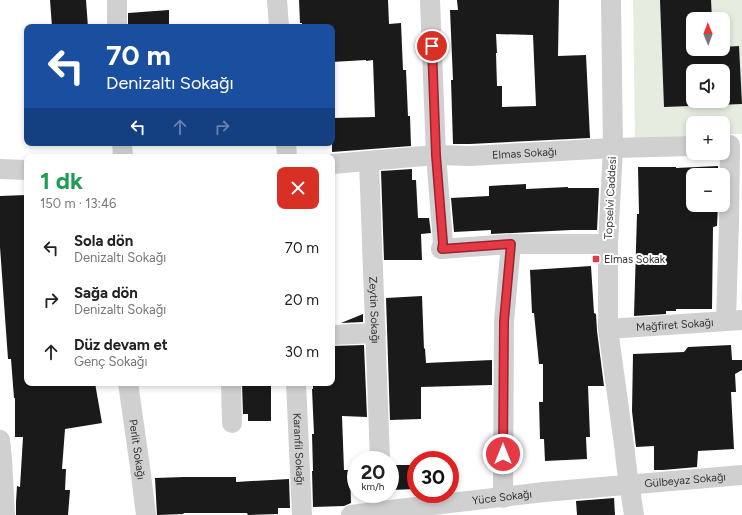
<!DOCTYPE html>
<html lang="tr">
<head>
<meta charset="utf-8">
<style>
	:root { --surface:#fff; --page:#f2f2f2; --text:#222; --muted:#767676 }
	body { margin:0; font-family:Figtree,sans-serif; background:var(--page); color:var(--text); height:100vh; display:flex; flex-direction:column; font-size:15px; white-space:nowrap }
	* { box-sizing:border-box; margin:0 }
	p { font-size:13px; color:var(--muted) }
	.icon { flex:none; width:22px; height:22px; fill:none; stroke:currentColor; stroke-width:2; stroke-linecap:round; stroke-linejoin:round }
	.map { position:relative; flex:1; overflow:hidden }
	.panel { position:absolute; left:24px; top:154px; width:311px; height:232px; display:flex; flex-direction:column; background:var(--surface); border-radius:8px; box-shadow:0 2px 6px #0003 }
	.panel>* { flex:none }
	.banner { position:absolute; left:24px; top:24px; width:311px; height:122px; border-radius:8px; box-shadow:0 2px 6px #0003; background:#1a4fa0; color:#fff; overflow:hidden }
	.needle { width:26px; rotate:359deg }
	.fabs { position:absolute; left:686px; top:12px; display:grid; gap:8px }
	.fabs a { display:grid; place-items:center; width:44px; height:44px; border-radius:8px; background:var(--surface); box-shadow:0 2px 6px #0003; font-size:20px }
	.speed { position:absolute; left:347px; top:451px; display:flex; gap:8px; font-size:20px; font-weight:700; text-align:center }
	.speed>* { display:grid; place-content:center; width:52px; height:52px; border-radius:50%; background:var(--surface); box-shadow:0 2px 6px #0003; line-height:1 }
	.speed small { font-size:10px; font-weight:400 }
	.speed .limit { border:6px solid #d22; background:#fff; color:#111 }
	.pin { position:absolute; display:grid; place-items:center; width:34px; height:34px; color:#fff; margin:-17px; border:2px solid #fff; border-radius:50%; box-shadow:0 1px 4px #0007 }
	.me { position:absolute; width:44px; margin:-22px; rotate:0deg; stroke-linejoin:round; filter:drop-shadow(0 0 3px #0008) }
	.turn { display:flex; align-items:center; gap:14px; height:84px; padding:0 16px; font-size:18px }
	.turn .icon { width:52px; height:52px; stroke-width:2.5 }
	.turn b { display:block; font-size:28px; line-height:34px }
	.lanes { display:flex; align-items:center; height:38px; padding:0 16px; background:#0003; justify-content:center; gap:20px; direction:ltr }
	.lanes .off { opacity:.35 }
	.round { display:grid; place-items:center; flex:none; width:42px; height:42px; border-radius:8px; background:var(--page) }
	.summary { display:flex; align-items:center; justify-content:space-between; height:68px; padding:0 16px }
	h1 { font-size:24px; font-weight:700; line-height:30px; color:#1e9e55 }
	ul { padding:0; list-style:none }
	li { display:flex; align-items:center; gap:12px; height:52px; padding:0 16px }
	li div { flex:1 }
	li b { display:block; font-size:15px }
	li em { font-style:normal }
	.map>svg:first-child { display:block }
	.green { fill:#e6ecdf; fill-rule:evenodd }
	.building { fill:#1a1a1a; fill-rule:evenodd }
	.lines { fill:none; stroke-linecap:round; stroke-linejoin:round }
	.minor { stroke:#d0d0d0; stroke-width:20 }
	.route-casing { stroke:#96252e; stroke-width:10 }
	.route { stroke:#e63946; stroke-width:7 }
	.poi-dot { fill:#e63946; stroke:#fff; stroke-width:1.5 }
	.labels { text-anchor:middle; stroke-width:4; stroke-linejoin:round; paint-order:stroke }
	.street-label { font-size:11px; fill:#333; stroke:#fff }
	.poi-label { font-size:11px; fill:#333; stroke:#fff; text-anchor:start }
</style>
</head>
<body>
<div class="map">
<svg width="742" height="515" viewBox="0 0 742 515">
	<rect width="100%" height="100%" fill="#fff"/>
	<path class="green" d="M633,0H742V134H723V123H693V136L635,139ZM693,19H723V49H693ZM693,71H723V101H693Z"/>
	<g class="building">
		<path d="M50,0H86L88,27H52Z"/>
		<path d="M299,0H388L389,24L401,23L403,70H406L408,116H410L411,146L332,152V118L375,117L373,60L366,61V60L332,62V27H302V23H300Z"/>
		<path d="M457,0H559L558,56L586,55L590,138L470,144H453L451,80H453L450,10H458ZM496,34L533,35L536,106L502,107V86H497L496,53H497Z"/>
		<path d="M660,0H711L712,19H693V49H723V47L739,46L742,104L664,107ZM693,71H723V101H693Z"/>
		<path d="M169,10V27H128V13Z"/>
		<path d="M718,166V175H693V205H718L717,226L713,227L712,309H676V311H666V314L634,316L637,214H639L638,167H676V168Z"/>
		<path d="M412,169V180H416L418,218H429L431,233L421,234L422,260H384L381,171Z"/>
		<path d="M526,184V189L568,187V188H599L597,230H571L491,234V230L454,232L451,198L489,196V186Z"/>
		<path d="M26,195L27,212V383H95L102,423L65,429L62,469H66L65,490H70L68,515H16V502L17,486L20,487L23,437H15V398H14L11,359H8L0,247V196Z"/>
		<path d="M591,266L594,313L596,314L597,331L604,386H588L590,437H586L587,459L545,461L544,439H540L539,402H543V364H539L534,313H532L530,270Z"/>
		<path d="M422,296L424,349L425,348L426,363L492,360V385L421,387V419L390,420L386,298Z"/>
		<path d="M363,314V322L341,323Z"/>
		<path d="M364,345L367,417L342,416L344,470H350L351,503L344,506L313,507L312,471H313L312,434H314L312,389H313V383H332V346Z"/>
		<path d="M731,345L732,360H742V370L735,374L736,392H731L734,449L698,451L697,467L663,470H654V446L636,447L632,411L633,354L684,352L688,347Z"/>
		<path d="M242,383H271V421H248V414H243Z"/>
		<path d="M390,465H416V489L390,490Z"/>
		<path d="M184,477H236V482L289,479L290,508H278V514L248,515L247,513H183L184,514L157,515L155,478Z"/>
		<path d="M614,498L615,515H577L576,501Z"/>
	</g>
	<g class="lines">
		<g class="minor">
			<path d="M117,0V27"/>
			<path d="M277,0L279,27"/>
			<path d="M430,0L436,155L443,243L441,249L511,244H608"/>
			<path d="M611,0L613,148L608,244V329L624,445L627,470L634,515"/>
			<path d="M122,143L123,157"/>
			<path d="M286,143L287,157"/>
			<path id="s1" d="M369,161L380,460"/>
			<path id="s2" d="M332,164L436,155L470,156L613,148L693,146"/>
			<path d="M0,169L27,170"/>
			<path d="M726,320L729,222L730,145"/>
			<path id="s3" d="M608,329L742,320"/>
			<path d="M332,335L376,333"/>
			<path id="s4" d="M128,383L140,467L146,515"/>
			<path d="M231,383L232,423"/>
			<path id="s5" d="M296,383L302,515"/>
			<path d="M0,440L2,459L5,515"/>
			<path d="M503,498L504,321L511,244"/>
			<path id="s6" d="M351,515L382,511L544,492L742,475"/>
		</g>
	</g>
	<g class="lines">
		<g class="route-casing">
			<path id="route" d="M432,46L436,155L443,243L442,249L511,244L504,321L503,454"/>
		</g>
		<use href="#route" class="route"/>
	</g>
	<rect class="poi-dot" x="592" y="255" width="8" height="8" rx="2"/>
	<g class="labels">
		<g class="street-label">
			<text dy="4" stroke="none"><textPath href="#s2" startOffset="193">Elmas Sokağı</textPath></text>
			<text transform="translate(610 198) rotate(-87)" y="4">Topselvi Caddesi</text>
			<text dy="4" stroke="none"><textPath href="#s1" startOffset="149">Zeytin Sokağı</textPath></text>
			<text dy="4" stroke="none"><textPath href="#s3" startOffset="67">Mağfiret Sokağı</textPath></text>
			<text dy="4" stroke="none"><textPath href="#s4" startOffset="67">Perlit Sokağı</textPath></text>
			<text dy="4" stroke="none"><textPath href="#s5" startOffset="66">Karanfil Sokağı</textPath></text>
			<text dy="4" stroke="none"><textPath href="#s6" startOffset="336">Gülbeyaz Sokağı</textPath></text>
			<text dy="4" stroke="none"><textPath href="#s6" startOffset="152">Yüce Sokağı</textPath></text>
		</g>
		<g class="poi-label">
			<text x="604" y="263">Elmas Sokak</text>
		</g>
	</g>
</svg>
<div class="fabs">
<a><svg class="needle" viewBox="-14 -14 28 28"><path d="M0-13l5 13h-10z" fill="#e53935"/><path d="M0 13l5-13h-10z" fill="#767676"/></svg></a>
<a><svg class="icon" aria-label="sound" viewBox="0 0 24 24"><path d="M4 9h4l5-4v14l-5-4H4zM17 9q2 3 0 6"/></svg></a>
<a>+</a>
<a>−</a>
</div>
<div class="speed"><div>20<small>km/h</small></div><div class="limit">30</div></div>
<div class="pin" style="left:432px;top:46px;background:#d93025"><svg class="icon" aria-label="arrive" viewBox="0 0 24 24"><path d="M6 21V4h12l-3 4 3 4H6"/></svg></div>
<svg class="me" style="left:503px;top:454px" viewBox="-20 -20 40 40"><circle r="17" fill="#e63946" stroke="#fff" stroke-width="3"/><path d="M0-11L8 9 0 5-8 9z" fill="#fff"/></svg>
<div class="banner">
<div class="turn"><svg class="icon" aria-label="left" viewBox="0 0 24 24"><path d="M17 20v-9H6M10 6l-5 5 5 5"/></svg><div><b>70 m</b>Denizaltı Sokağı</div></div>
<div class="lanes"><svg class="icon" aria-label="left" viewBox="0 0 24 24"><path d="M17 20v-9H6M10 6l-5 5 5 5"/></svg><svg class="icon off" aria-label="ahead" viewBox="0 0 24 24"><path d="M12 20V5M6 11l6-6 6 6"/></svg><svg class="icon off" aria-label="right" viewBox="0 0 24 24"><path d="M7 20v-9h11M14 6l5 5-5 5"/></svg></div>
</div>
<section class="panel">
<div class="summary"><div><h1>1 dk</h1><p>150 m · 13:46</p></div><a class="round" style="background:#d93025;color:#fff"><svg class="icon" aria-label="close" viewBox="0 0 24 24"><path d="M6 6l12 12M18 6L6 18"/></svg></a></div>
<ul>
<li><svg class="icon" aria-label="left" viewBox="0 0 24 24"><path d="M17 20v-9H6M10 6l-5 5 5 5"/></svg><div><b>Sola dön</b><p>Denizaltı Sokağı</p></div><em>70 m</em></li>
<li><svg class="icon" aria-label="right" viewBox="0 0 24 24"><path d="M7 20v-9h11M14 6l5 5-5 5"/></svg><div><b>Sağa dön</b><p>Denizaltı Sokağı</p></div><em>20 m</em></li>
<li><svg class="icon" aria-label="ahead" viewBox="0 0 24 24"><path d="M12 20V5M6 11l6-6 6 6"/></svg><div><b>Düz devam et</b><p>Genç Sokağı</p></div><em>30 m</em></li>
</ul>
</section>
</div>
</body>
</html>
